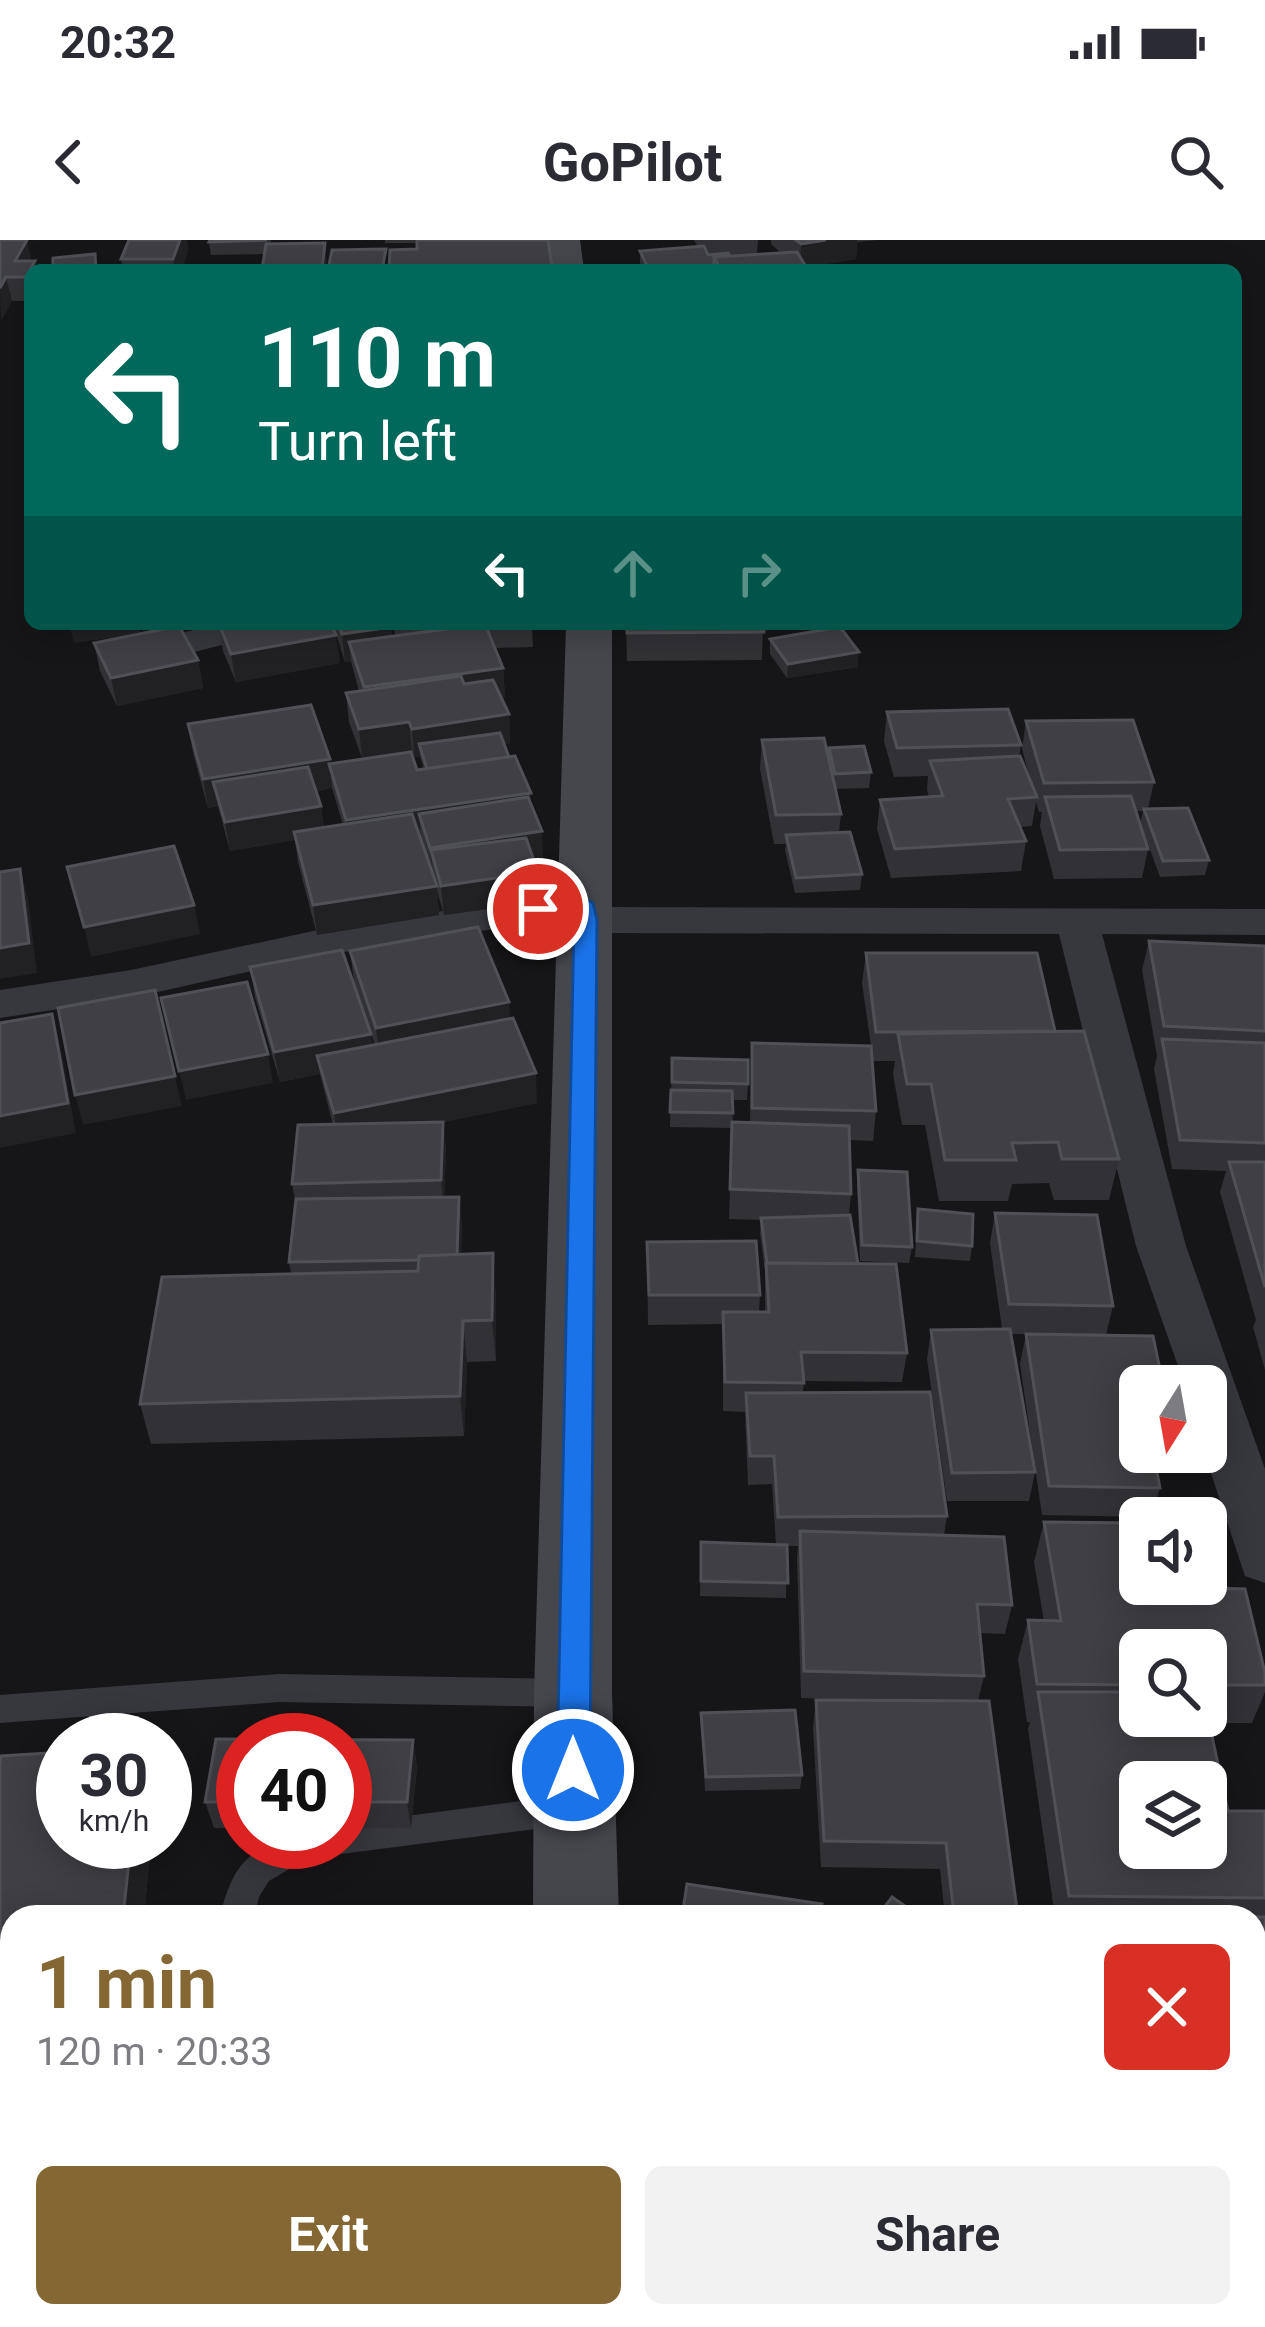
<!DOCTYPE html>
<html lang="en">
<head>
<meta charset="utf-8">
<style>
	:root { --surface:#fff; --page:#f2f2f3; --text:#2b2b33; --muted:#7c7c81; --accent:#856733 }
	body { margin:0; font-family:Roboto,sans-serif; background:var(--page); color:var(--text); height:100vh; display:flex; flex-direction:column; font-size:45px; white-space:nowrap }
	* { box-sizing:border-box; margin:0 }
	p { font-size:39px; color:var(--muted) }
	.icon { flex:none; width:66px; height:66px; fill:none; stroke:currentColor; stroke-width:2; stroke-linecap:round; stroke-linejoin:round }
	.map { position:relative; flex:1; overflow:hidden }
	.panel { position:absolute; left:0px; top:1665px; width:1266px; height:423px; display:flex; flex-direction:column; background:var(--surface); border-radius:36px 36px 0 0; box-shadow:0 6px 30px #0003 }
	.panel>* { flex:none }
	.hud { position:absolute; left:24px; top:24px; width:1218px; height:366px; border-radius:18px; box-shadow:0 6px 30px #0003; background:#00695c; color:#fff; overflow:hidden }
	.needle { width:78px; rotate:191deg }
	.buttons { position:absolute; left:1119px; top:1125px; display:grid; gap:24px }
	.buttons a { display:grid; place-items:center; width:108px; height:108px; border-radius:18px; background:var(--surface); box-shadow:0 6px 30px #0003; font-size:60px }
	.speed { position:absolute; left:36px; top:1473px; display:flex; gap:24px; font-size:60px; font-weight:700; text-align:center }
	.speed>* { display:grid; place-content:center; width:156px; height:156px; border-radius:50%; background:var(--surface); box-shadow:0 6px 30px #0003; line-height:1 }
	.speed small { font-size:30px; font-weight:400 }
	.speed .limit { border:18px solid #d22; background:#fff; color:#111 }
	.pin { position:absolute; display:grid; place-items:center; width:102px; height:102px; color:#fff; margin:-51px; border:6px solid #fff; border-radius:50%; box-shadow:0 3px 12px #0007 }
	.me { position:absolute; width:132px; margin:-66px; rotate:0deg; stroke-linejoin:round; filter:drop-shadow(0 0 9px #0008) }
	.turn { display:flex; align-items:center; gap:42px; height:252px; padding:0 36px; font-size:54px }
	.turn .icon { width:156px; height:156px; stroke-width:2.5 }
	.turn b { display:block; font-size:84px; line-height:102px }
	.lanes { display:flex; align-items:center; height:114px; padding:0 36px; background:#0003; justify-content:center; gap:60px; direction:ltr }
	.lanes .off { opacity:.35 }
	.round { display:grid; place-items:center; flex:none; width:126px; height:126px; border-radius:18px; background:var(--page) }
	.headline { display:flex; align-items:center; justify-content:space-between; height:204px; padding:0 36px }
	h1 { font-size:72px; font-weight:700; line-height:90px; color:var(--accent) }
	.cta { display:flex; gap:24px; margin-top:auto; padding:24px 36px }
	.cta a { flex:1; height:138px; border-radius:18px; background:var(--accent); color:#fff; font-size:48px; font-weight:700; line-height:138px; text-align:center }
	.cta a+a { background:var(--page); color:var(--text) }
	.status { display:flex; justify-content:space-between; align-items:center; height:84px; padding:0 60px; background:var(--surface); direction:ltr }
	.status svg { height:33px; fill:currentColor }
	header { display:flex; justify-content:space-between; align-items:center; height:156px; padding:0 36px; background:var(--surface); font-size:54px; font-weight:700 }
	.map>svg:first-child { display:block }
	.lines { fill:none; stroke-linecap:round; stroke-linejoin:round }
	.lane { fill:#37383d; fill-rule:evenodd }
	.street { fill:#37383d; fill-rule:evenodd }
	.secondary { fill:#45474d; fill-rule:evenodd }
	.wall { fill:#323236; fill-rule:evenodd }
	.shaded-wall { fill:#212124 }
	.building { fill:#3f3f44; stroke:#4f5156; stroke-width:3; fill-rule:evenodd }
	.route { fill:#1a73e8; stroke:#114b97; stroke-width:3 }
</style>
</head>
<body>
<div class="status"><b>20:32</b><svg viewBox="0 0 49 12"><path d="M0 12V9h3v3zM5 12V6h3v6zM10 12V3h3v9zM15 12V0h3v12zM26 1h20v11H26zM47 4h2v5h-2z"/></svg></div>
<header><svg class="icon" aria-label="back" viewBox="0 0 24 24"><path d="M15 5l-7 7 7 7"/></svg>GoPilot<svg class="icon" aria-label="search" viewBox="0 0 24 24"><circle cx="10" cy="10" r="6"/><path d="M15 15l6 6"/></svg></header>
<div class="map">
<svg width="1265" height="2087" viewBox="0 0 1265 2087">
	<rect width="100%" height="100%" fill="#161618"/>
	<g class="lines">
		<g class="lane">
			<path d="M279,1434L568,1439L579,1443L584,1453L579,1463L568,1467L279,1462L0,1483V1455Z"/>
			<path d="M567,1555L579,1559L584,1570L579,1581L567,1585L341,1614L296,1625L269,1641L259,1657L254,1677H220C238,1596 274,1602 345,1602V1584Z"/>
		</g>
		<g class="street">
			<path d="M218,384H279L274,392L142,425L124,414L129,406Z"/>
			<path d="M581,650L596,654L599,667L1265,669V695L1102,694L1186,1006L1265,1229V1343L1245,1336L1204,1212L1206,1146H1185L1136,1006L1059,694L586,693L571,689L566,678L318,716L131,758L0,778V750L131,730L318,690Z"/>
		</g>
		<g class="secondary">
			<path d="M546,0H580L584,30H548Z"/>
			<path d="M566,384H612V1453L619,1677H533L534,1453Z"/>
			<path d="M548,2076H646L647,2087H549Z"/>
		</g>
	</g>
	<g class="wall">
		<path d="M0,0H27L31,21L30,61H12L1,81Z"/>
		<path d="M129,0H187L188,11L182,30H123L121,19Z"/>
		<path d="M271,0L270,4L325,3L327,27L264,14L211,15L209,2Z"/>
		<path d="M385,0H548L552,30H389L417,9V3H385Z"/>
		<path d="M694,0H758L757,14L781,13L771,4V0H878L857,2L856,19L806,27L807,30H643L640,23V11L698,7Z"/>
		<path d="M219,384L340,423L236,442L223,411Z"/>
		<path d="M333,384H390L392,396H395L394,384H473V386L532,384L533,407L495,408L503,428L505,457H501L509,474L510,503L504,504L532,566L543,620L534,622L538,632L539,662L444,675L437,651L439,675L317,695L298,622L295,600L230,611L218,566L208,568L193,513L188,484L330,523L424,529L420,516L414,517L412,510L362,518L349,482L346,453L359,451L351,421L345,422ZM332,548L343,585L324,588L321,566L316,551Z"/>
		<path d="M626,384H763L762,420L627,421Z"/>
		<path d="M770,399L858,427L787,438L770,414Z"/>
		<path d="M94,403L198,420L203,448L117,466L100,431Z"/>
		<path d="M887,472L1021,505L1019,516L1031,543L1022,509L1026,481L1154,542L1148,569L1209,620L1205,635L1160,637L1141,585L1148,609L1142,638L1054,639L1040,586L1042,572H1039L1036,562L1032,586L1020,587L1026,601L1021,631L891,638L877,589L880,560L929,557L927,550L928,536L894,537L884,501ZM1136,571H1143L1140,584Z"/>
		<path d="M762,500L828,515L829,508L871,532L869,548L835,549L841,574L839,593L862,634L860,650L795,653L785,610L786,604H774L760,529Z"/>
		<path d="M1149,701L1265,706V1130L1253,1087L1256,1080L1220,952L1226,931L1172,929L1154,829L1157,816L1142,730Z"/>
		<path d="M350,711L510,779L537,863L443,882L446,911L444,957H459L462,987L461,1014L496,1054V1121L467,1122L464,1196L151,1204L140,1164L291,1034L289,1022L296,965L292,944L333,885L320,834L280,842L255,757L250,727L371,794L372,805H375L354,741Z"/>
		<path d="M866,713L1055,792L1119,919L1109,960H1054L1049,943L1012,944L1008,961H939L925,885H902L893,834L895,821H873L876,871L873,901L849,900L851,954L849,975L858,1024L907,1113L902,1142L804,1141L803,1152L947,1276L944,1295L1012,1365L1005,1394L980,1393L984,1436L978,1461L1018,1677H945L940,1629L821,1627L813,1488L816,1460L881,1461L801,1458L797,1319L798,1306H787L786,1358L700,1356L701,1302L776,1304L772,1244L748,1245L745,1172L723,1171V1084L648,1085L647,1002L760,1055L759,1072H765V1031L760,993L761,980L729,979L732,888L670,887L672,818L748,844L747,860H732L733,882H750L752,803L871,806L862,743Z"/>
		<path d="M858,930L912,1007L909,1023L860,1021L857,946Z"/>
		<path d="M918,969L972,1006L970,1021L915,1017Z"/>
		<path d="M995,973L1113,1066L1106,1095L1011,1094L1035,1232L1029,1261H947L927,1119L931,1090L1002,1089L990,1003Z"/>
		<path d="M1026,1094L1163,1144L1162,1146H1140L1160,1248L1151,1277L1042,1275L1020,1124Z"/>
		<path d="M1044,1282L1211,1348L1265,1433V1452L1252,1483H1209L1228,1571H1265V1796H1254V1677H1055L1028,1489L1030,1482H1027L1018,1419L1028,1380L1044,1381L1034,1322ZM1140,1410H1206V1476H1140Z"/>
		<path d="M701,1473L802,1535L800,1549L705,1551Z"/>
		<path d="M216,1499L413,1500L417,1527L411,1588H345V1500H243V1588H214L205,1562Z"/>
		<path d="M0,1524L63,1602H151L144,1677H194H12V2076H109L108,2084L72,2087H0Z"/>
		<path d="M1254,1860L1265,1862V2055L1258,2065L1254,2064Z"/>
		<path d="M700,2076H913L915,2087H702Z"/>
	</g>
	<g class="shaded-wall">
		<path d="M27,0L32,24L15,21Z"/>
		<path d="M180,0H187L188,11L182,30H175L173,19Z"/>
		<path d="M826,0H857L856,19L800,28L801,4Z"/>
		<path d="M325,3L327,30H322Z"/>
		<path d="M35,21L37,30H30V55L26,37Z"/>
		<path d="M6,37L12,61L1,81L0,48Z"/>
		<path d="M69,384H139L141,394L74,403Z"/>
		<path d="M391,387L394,415L349,402L351,421L345,422L342,394Z"/>
		<path d="M336,395L340,423L236,442L231,414Z"/>
		<path d="M859,412L858,427L787,438L788,424Z"/>
		<path d="M198,420L203,448L117,466L111,438Z"/>
		<path d="M503,428L505,457L367,475L364,447Z"/>
		<path d="M509,474L510,503L423,516L419,504L420,516L414,517L412,489Z"/>
		<path d="M409,482L412,510L362,518L359,489Z"/>
		<path d="M330,519L332,548L220,566L213,542L218,566L208,568L203,539Z"/>
		<path d="M531,553L532,581L419,574L421,598L350,609L346,580Z"/>
		<path d="M321,566L325,595L230,611L225,582Z"/>
		<path d="M542,591L543,620L438,636L431,610L432,637L430,608Z"/>
		<path d="M20,629L28,658L37,733L0,739V708Z"/>
		<path d="M538,632L539,662L444,675L441,646Z"/>
		<path d="M437,646L439,675L317,695L313,665Z"/>
		<path d="M194,665L200,694L91,717L84,687Z"/>
		<path d="M509,762L511,792L379,817L376,788Z"/>
		<path d="M52,774L60,804L76,893L0,908V876Z"/>
		<path d="M371,794L375,823L317,816L320,834L280,842L274,812Z"/>
		<path d="M268,814L273,843L186,860L179,831Z"/>
		<path d="M536,833L537,863L338,903L334,873Z"/>
		<path d="M175,836L182,866L83,885L75,855Z"/>
		<path d="M443,882L446,911L444,969L441,940Z"/>
		<path d="M459,957L462,987L460,1049L457,1019Z"/>
		<path d="M493,1013L496,1054V1121L492,1080Z"/>
		<path d="M463,1081L467,1122L464,1196L460,1156Z"/>
		<path d="M413,1500L417,1527L411,1588L407,1562Z"/>
		<path d="M131,1602H151L144,1677H123Z"/>
	</g>
	<g class="building">
		<path d="M0,0H27L15,21H35L26,37H6L0,48Z"/>
		<path d="M129,0H180L173,19H121Z"/>
		<path d="M210,0H267L209,2Z"/>
		<path d="M417,0H548L552,27L389,30L390,10L417,9Z"/>
		<path d="M796,0H826L801,4Z"/>
		<path d="M325,3L322,30H262L266,4Z"/>
		<path d="M704,6L708,15L728,13L730,16L714,17V27L706,28L707,30H649L640,11Z"/>
		<path d="M386,9L382,30H328L332,10Z"/>
		<path d="M797,12L808,30H721L714,17Z"/>
		<path d="M95,14L96,30H53V18Z"/>
		<path d="M219,384H331L336,395L231,414Z"/>
		<path d="M339,384H390L391,387L342,394Z"/>
		<path d="M485,384L503,428L364,447L349,402Z"/>
		<path d="M627,384H763L764,392L627,393Z"/>
		<path d="M179,386L198,420L111,438L94,403Z"/>
		<path d="M840,387L859,412L788,424L770,399Z"/>
		<path d="M461,436L464,444L493,440L509,474L412,489L409,482L359,489L346,453Z"/>
		<path d="M311,465L330,519L203,539L188,484Z"/>
		<path d="M1008,469L1021,505L897,508L887,472Z"/>
		<path d="M1133,480L1154,542L1044,543L1026,481Z"/>
		<path d="M500,493L509,517L427,529L419,504Z"/>
		<path d="M824,498L841,574L776,575L762,500Z"/>
		<path d="M864,506L871,532L835,534L829,508Z"/>
		<path d="M411,512L417,530L515,516L531,553L346,580L329,524Z"/>
		<path d="M1020,516L1037,557L1008,559L1026,601L895,609L880,560L943,556L930,521Z"/>
		<path d="M308,527L321,566L225,582L213,542Z"/>
		<path d="M1131,556L1148,609L1060,610L1045,557Z"/>
		<path d="M528,557L542,591L430,608L419,574Z"/>
		<path d="M1188,568L1209,620L1163,621L1144,569Z"/>
		<path d="M412,574L437,646L313,665L294,592Z"/>
		<path d="M850,592L862,634L796,638L786,595Z"/>
		<path d="M526,598L538,632L441,646L431,610Z"/>
		<path d="M174,606L194,665L84,687L67,627Z"/>
		<path d="M20,629L29,703L0,708V632Z"/>
		<path d="M478,687L509,762L376,788L350,711Z"/>
		<path d="M1149,701L1265,706V791L1164,786Z"/>
		<path d="M342,710L371,794L274,812L250,727Z"/>
		<path d="M866,713H1037L1055,791L876,792Z"/>
		<path d="M247,742L268,814L179,831L161,758Z"/>
		<path d="M155,750L175,836L75,855L58,768Z"/>
		<path d="M52,774L68,863L0,876V783Z"/>
		<path d="M513,778L536,833L334,873L317,816Z"/>
		<path d="M1084,791L1119,919H1062L1058,902L1012,903L1016,920H945L931,844H907L898,794Z"/>
		<path d="M1162,799L1265,803V903L1180,900Z"/>
		<path d="M752,803L871,806L876,871L752,868Z"/>
		<path d="M672,818L748,820V844L672,842Z"/>
		<path d="M671,850L732,851L733,873L670,872Z"/>
		<path d="M443,882L441,940L292,944L298,885Z"/>
		<path d="M732,882L849,886L851,954L730,949Z"/>
		<path d="M1229,922H1265V1047Z"/>
		<path d="M858,930L907,932L912,1007L862,1005Z"/>
		<path d="M459,957L457,1015L419,1016V1020L289,1022L296,959Z"/>
		<path d="M918,969L973,974L972,1006L917,1001Z"/>
		<path d="M995,973L1097,975L1113,1066L1009,1064Z"/>
		<path d="M850,975L858,1024L767,1023L761,978Z"/>
		<path d="M756,1001L760,1055H649L647,1002Z"/>
		<path d="M493,1013L492,1080L463,1081L460,1156L140,1164L162,1037L418,1031L419,1016Z"/>
		<path d="M766,1023L896,1024L907,1113L801,1112L804,1143L725,1142L723,1072H769Z"/>
		<path d="M1010,1089L1035,1232L952,1233L931,1090Z"/>
		<path d="M1026,1094L1153,1096L1163,1144H1140V1212H1153L1160,1248L1049,1246Z"/>
		<path d="M930,1152L947,1276L778,1277L774,1216H750L746,1153Z"/>
		<path d="M1044,1282L1140,1283V1344H1206V1324L1211,1348L1245,1349L1265,1433V1445H1206V1410H1140V1445L1037,1444L1028,1380L1061,1381Z"/>
		<path d="M800,1291L1004,1297L1012,1365L977,1364L984,1436L804,1431Z"/>
		<path d="M701,1302L787,1305L788,1343L701,1341Z"/>
		<path d="M1038,1452H1140V1476H1206V1468L1228,1571H1265V1658L1069,1656ZM1140,1542H1206V1608H1140Z"/>
		<path d="M816,1460L989,1461L1018,1677L954,1676L946,1603L824,1601Z"/>
		<path d="M795,1470L802,1535L706,1537L701,1473Z"/>
		<path d="M216,1499L413,1500L407,1562H345V1500H243V1562H205Z"/>
		<path d="M63,1512V1602H131L123,1677H12V2057L0,2058V1524L1,1516Z"/>
		<path d="M687,1644L822,1664L820,1677H682Z"/>
		<path d="M892,1657L921,1677H877Z"/>
		<path d="M193,1673V1677H140Z"/>
		<path d="M1177,1676L1265,1677V1772H1254V1677Z"/>
		<path d="M1254,1860L1265,1862V2043L1254,2041Z"/>
		<path d="M706,2076H822L825,2087H708Z"/>
		<path d="M822,2076H913L915,2087H825Z"/>
	</g>
	<path class="route" d="M581,656L593,663L597,680L590,1530L585,1541L573,1545L561,1541L557,1530L574,680L572,671L538,676L526,669Z"/>
</svg>
<div class="buttons">
<a><svg class="needle" viewBox="-14 -14 28 28"><path d="M0-13l5 13h-10z" fill="#e53935"/><path d="M0 13l5-13h-10z" fill="#7c7c81"/></svg></a>
<a><svg class="icon" aria-label="sound" viewBox="0 0 24 24"><path d="M4 9h4l5-4v14l-5-4H4zM17 9q2 3 0 6"/></svg></a>
<a><svg class="icon" aria-label="search" viewBox="0 0 24 24"><circle cx="10" cy="10" r="6"/><path d="M15 15l6 6"/></svg></a>
<a><svg class="icon" aria-label="layers" viewBox="0 0 24 24"><path d="M12 4l9 5-9 5-9-5zM3 14l9 5 9-5"/></svg></a>
</div>
<div class="speed"><div>30<small>km/h</small></div><div class="limit">40</div></div>
<div class="pin" style="left:538px;top:669px;background:#d93025"><svg class="icon" aria-label="arrive" viewBox="0 0 24 24"><path d="M6 21V4h12l-3 4 3 4H6"/></svg></div>
<svg class="me" style="left:573px;top:1530px" viewBox="-20 -20 40 40"><circle r="17" fill="#1a73e8" stroke="#fff" stroke-width="3"/><path d="M0-11L8 9 0 5-8 9z" fill="#fff"/></svg>
<div class="hud">
<div class="turn"><svg class="icon" aria-label="left" viewBox="0 0 24 24"><path d="M17 20v-9H6M10 6l-5 5 5 5"/></svg><div><b>110 m</b>Turn left</div></div>
<div class="lanes"><svg class="icon" aria-label="left" viewBox="0 0 24 24"><path d="M17 20v-9H6M10 6l-5 5 5 5"/></svg><svg class="icon off" aria-label="ahead" viewBox="0 0 24 24"><path d="M12 20V5M6 11l6-6 6 6"/></svg><svg class="icon off" aria-label="right" viewBox="0 0 24 24"><path d="M7 20v-9h11M14 6l5 5-5 5"/></svg></div>
</div>
<section class="panel">
<div class="headline"><div><h1>1 min</h1><p>120 m · 20:33</p></div><a class="round" style="background:#d93025;color:#fff"><svg class="icon" aria-label="close" viewBox="0 0 24 24"><path d="M6 6l12 12M18 6L6 18"/></svg></a></div>
<div class="cta"><a>Exit</a><a>Share</a></div>
</section>
</div>
</body>
</html>
